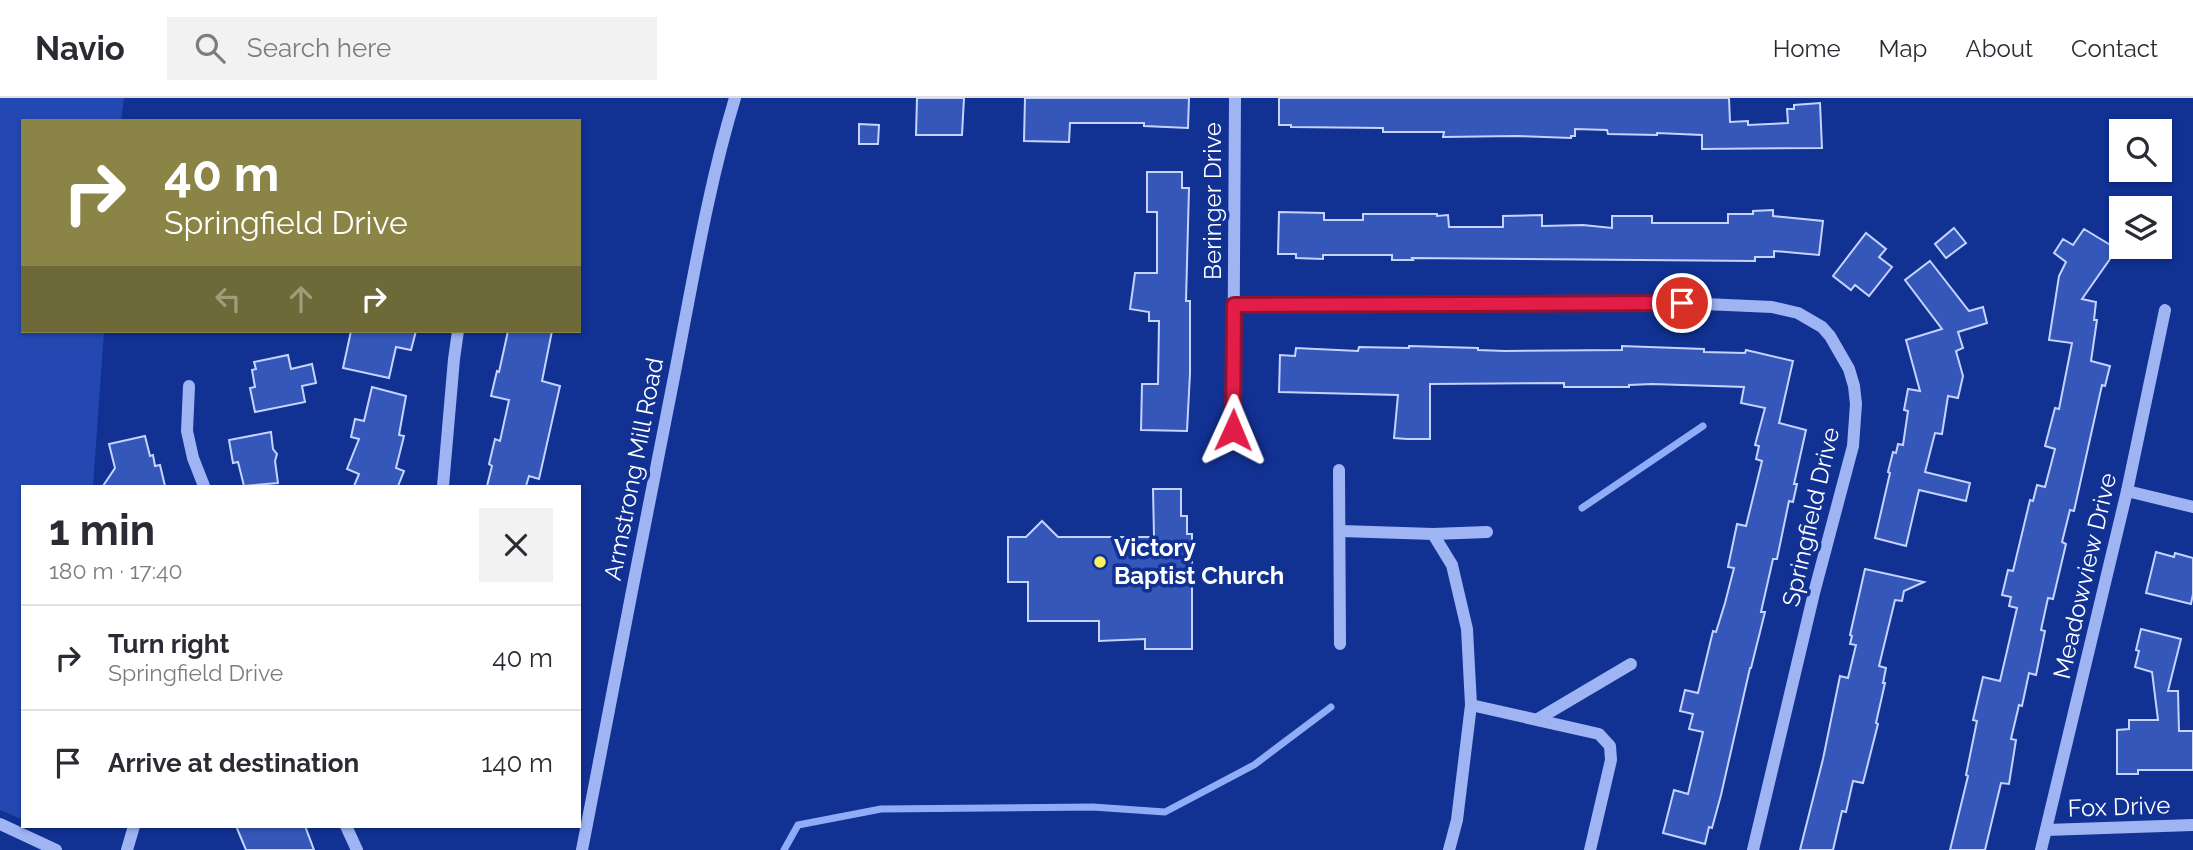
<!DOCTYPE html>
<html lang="en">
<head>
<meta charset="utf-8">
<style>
	:root { --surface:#fff; --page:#f2f2f3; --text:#2b2b33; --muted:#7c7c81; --line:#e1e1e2 }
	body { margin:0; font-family:Raleway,sans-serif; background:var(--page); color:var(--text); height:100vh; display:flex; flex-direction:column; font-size:26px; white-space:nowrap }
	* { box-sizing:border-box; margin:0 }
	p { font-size:23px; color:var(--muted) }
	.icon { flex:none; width:38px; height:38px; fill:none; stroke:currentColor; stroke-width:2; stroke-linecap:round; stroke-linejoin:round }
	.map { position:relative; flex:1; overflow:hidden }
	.side { position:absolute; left:21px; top:387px; width:560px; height:343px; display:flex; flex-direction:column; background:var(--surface); border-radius:0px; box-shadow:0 2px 5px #0004 }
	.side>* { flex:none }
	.guide { position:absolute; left:21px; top:21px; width:560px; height:214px; border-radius:0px; box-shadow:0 2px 5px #0004; background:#8a8447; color:#fff; overflow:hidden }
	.buttons { position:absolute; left:2109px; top:21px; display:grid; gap:14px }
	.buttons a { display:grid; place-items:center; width:63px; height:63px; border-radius:0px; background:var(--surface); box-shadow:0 2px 5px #0004; font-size:35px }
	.pin { position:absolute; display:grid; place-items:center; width:60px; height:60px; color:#fff; margin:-30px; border:4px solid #fff; border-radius:50%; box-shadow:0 2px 7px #0007 }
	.me { position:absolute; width:77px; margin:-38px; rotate:1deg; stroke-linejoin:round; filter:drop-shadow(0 0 5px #0008) }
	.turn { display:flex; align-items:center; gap:24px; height:147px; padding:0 28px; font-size:32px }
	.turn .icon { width:91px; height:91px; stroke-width:2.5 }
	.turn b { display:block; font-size:49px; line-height:60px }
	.lanes { display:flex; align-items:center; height:66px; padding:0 28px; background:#0003; justify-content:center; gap:35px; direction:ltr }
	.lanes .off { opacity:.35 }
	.round { display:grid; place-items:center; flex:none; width:74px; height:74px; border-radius:0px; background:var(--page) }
	.overview { display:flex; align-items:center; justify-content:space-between; height:119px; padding:0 28px }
	h1 { font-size:42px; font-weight:700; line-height:52px }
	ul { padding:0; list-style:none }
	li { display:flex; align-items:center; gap:21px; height:105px; padding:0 28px; border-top:2px solid var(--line) }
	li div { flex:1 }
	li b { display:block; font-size:26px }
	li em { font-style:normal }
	header { display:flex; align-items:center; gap:42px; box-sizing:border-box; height:98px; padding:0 35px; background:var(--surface); border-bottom:2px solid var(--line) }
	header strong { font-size:33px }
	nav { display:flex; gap:38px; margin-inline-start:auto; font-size:24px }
	.search { width:490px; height:63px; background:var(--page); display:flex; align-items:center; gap:18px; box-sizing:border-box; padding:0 24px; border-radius:0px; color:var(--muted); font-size:26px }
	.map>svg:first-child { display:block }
	.green { fill:#2348b2 }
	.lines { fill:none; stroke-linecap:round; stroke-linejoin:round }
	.stream { stroke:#90acf6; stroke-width:7 }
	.building { fill:#3557ba; stroke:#c6d4fd; stroke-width:2 }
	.minor { stroke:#9fb4f3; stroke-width:12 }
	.route-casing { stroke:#92132f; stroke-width:18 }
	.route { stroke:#e11d48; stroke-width:12 }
	.poi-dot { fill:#fff060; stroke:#113193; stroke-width:2.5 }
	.labels { text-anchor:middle; stroke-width:7; stroke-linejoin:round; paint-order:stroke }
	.street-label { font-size:24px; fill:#fff; stroke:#113193 }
	.poi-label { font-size:24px; font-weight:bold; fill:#fff; stroke:#113193; text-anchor:start }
</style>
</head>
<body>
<header>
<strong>Navio</strong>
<div class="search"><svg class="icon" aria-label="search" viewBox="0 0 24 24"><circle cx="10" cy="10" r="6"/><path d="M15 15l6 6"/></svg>Search here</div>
<nav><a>Home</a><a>Map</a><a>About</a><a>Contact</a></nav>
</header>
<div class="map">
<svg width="2193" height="752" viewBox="0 0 2193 752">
	<rect width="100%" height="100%" fill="#113193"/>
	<path class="green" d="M0,0H124L121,23H23V233H104L93,388H23V722L0,712Z"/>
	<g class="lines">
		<g class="stream">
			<path d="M1582,410L1703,328"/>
			<path d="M784,752L798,727L881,711L1093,709L1165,714L1254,667L1331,609"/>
		</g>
	</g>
	<g class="building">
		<path d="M917,0H964L962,37H916Z"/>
		<path d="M1025,0H1189L1188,30L1144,28V25H1070L1069,44L1024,43Z"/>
		<path d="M1279,0H1729L1730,24L1748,23V27L1788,25L1787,11H1794V7L1820,5L1822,50L1702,51V37L1657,35V37L1608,36L1607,32L1575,31V38H1571V40L1516,38L1443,39L1444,34H1383V30L1291,29V27H1279Z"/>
		<path d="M859,26L879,27L878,46H859Z"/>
		<path d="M1147,74H1182V90H1189L1186,203H1190V275L1187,333L1141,332L1142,286H1158L1159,223H1149V214L1130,211L1135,175H1157V114H1147Z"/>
		<path d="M1773,112V118L1823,123L1819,157L1774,153V159H1755V163L1412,160L1413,162H1392V157H1323V161L1296,160V156H1278L1279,114L1324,115V122H1363V116H1437V118L1448,117L1449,129H1503V118L1542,117V128L1583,127L1612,130V118H1652V125H1728V116H1753V113Z"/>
		<path d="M1954,130L1966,145L1946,160L1935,146Z"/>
		<path d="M2084,131L2117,151L2082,201L2096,204L2094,222H2097L2091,263L2110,268L2105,288L2102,287L2074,413L2070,412L2062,444L2066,446L2053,501L2048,500L2041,532L2045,533L2036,577L2029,575L2022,608L2019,607L2011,641L2016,642L2009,686L2001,685L1985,752H1950L1968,678L1966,677L1977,623L1973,622L1983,579L2000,583L2017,510L2009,508L2011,499L2002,497L2008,472L2013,473L2030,402L2033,403L2037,387L2045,389L2055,351L2045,348L2055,310L2059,311L2072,245L2049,242L2059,178L2066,164L2054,155L2063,141L2073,147Z"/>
		<path d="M1866,135L1886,151L1879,159L1892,169L1869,198L1855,187L1851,192L1833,178Z"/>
		<path d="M1930,163L1969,213L1983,209L1987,225L1958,234L1963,250L1956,253L1963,278L1958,300L1948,298L1942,336L1935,335L1925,374L1970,385L1966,403L1919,392L1906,448L1875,440L1890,375L1888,374L1893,354L1896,355L1898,346L1903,347L1908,313L1904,312L1908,291L1920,293L1906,242L1942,231L1905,182Z"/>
		<path d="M351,233H416L411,252L396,249L389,280L343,270Z"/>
		<path d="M508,233H552L542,283L560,288L539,381L529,378L526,388H487L492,368L489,366L495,341L500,343L509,302L491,298L497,273L499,274Z"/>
		<path d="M1409,248L1478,250V252L1505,253L1622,252V248L1704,251V254L1745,255L1746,252L1793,263L1779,325L1806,332L1794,386H1797L1793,404L1789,403L1777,461H1773L1761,514H1765L1751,570H1750L1721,697L1712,730L1709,729L1705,746L1663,735L1674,692L1688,696L1703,634L1689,631L1693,616L1680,613L1685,592L1698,595L1713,533L1716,534L1725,505L1734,470L1728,469L1737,426L1746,428L1762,363L1756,361L1759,348L1755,347L1765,310L1741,305L1744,289L1652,286L1629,287V289H1564V285L1430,286V341H1407L1394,340L1398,297L1279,294L1280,257L1295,258L1296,250L1358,253L1359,249L1409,250Z"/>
		<path d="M288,257L291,271L312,266L316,285L302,288L305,304L255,314L250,290L255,289L252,272L256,271L254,264Z"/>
		<path d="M372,289L406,298L399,337L404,338L396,370L404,373L398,388H354L359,376L347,371L359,341L351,339L355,321L364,323Z"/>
		<path d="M271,334L273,351L277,356L275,363L278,385L244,388L238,364L233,365L229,342Z"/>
		<path d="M145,338L150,358L153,357L155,368L160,367L165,388H103L115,370L109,346Z"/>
		<path d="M1153,391H1181V418H1187V436H1192V551H1145V541L1099,543V523H1028V484H1008V439H1026L1042,423L1058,439H1154Z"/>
		<path d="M2156,454L2174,459L2175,455L2193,460V496L2191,506L2146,495Z"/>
		<path d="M1865,471L1924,484L1904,493L1902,503L1895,502L1879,568L1886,570L1883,585H1885L1876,625L1878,626L1863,685L1853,683L1846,714L1842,713L1833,752H1800L1823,661L1840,578L1848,580L1856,547L1850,546L1852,538L1850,537Z"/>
		<path d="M2141,531L2181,541L2168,593H2178L2179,633H2193V672H2138V676H2117V632L2129,631V622H2158L2152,574L2135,569L2139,553L2136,552Z"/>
		<path d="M236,728H305L314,752H246Z"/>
	</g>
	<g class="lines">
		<g class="minor">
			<path d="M1234,207L1682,205L1772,209L1798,215L1822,229L1830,238L1849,271L1854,288L1856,306L1853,348L1814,495L1753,752"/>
			<path d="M189,288L187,333L193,360L204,388"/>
			<path d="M1233,332L1235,0"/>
			<path d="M1339,372L1340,546"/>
			<path d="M443,388L454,261L458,233"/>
			<path d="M2127,393L2193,409"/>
			<path d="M1341,433L1433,436L1487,434"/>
			<path d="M1433,436L1452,467L1467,531L1471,607L1457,722L1449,752"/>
			<path d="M1471,607L1599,636L1610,648L1611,662L1590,752"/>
			<path d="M1538,621L1631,566"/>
			<path d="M0,726L56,752"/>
			<path d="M346,728L357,752"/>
			<path d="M2046,732L2193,727"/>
			<path d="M127,752L134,728"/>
			<path d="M582,752C613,593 643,433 675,274C693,182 708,89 735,0"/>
			<path d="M2041,752L2127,393L2165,212"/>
		</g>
	</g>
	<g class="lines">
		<g class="route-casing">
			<path id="route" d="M1233,332L1234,207L1682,205"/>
		</g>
		<use href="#route" class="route"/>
	</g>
	<circle class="poi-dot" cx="1100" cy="464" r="7"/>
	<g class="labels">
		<g class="street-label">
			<text transform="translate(1213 103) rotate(-90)" y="8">Beringer Drive</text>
			<text transform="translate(634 371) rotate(-79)" y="8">Armstrong Mill Road</text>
			<text transform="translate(1811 419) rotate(-77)" y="8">Springfield Drive</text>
			<text transform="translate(2085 478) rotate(-77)" y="8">Meadowview Drive</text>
			<text transform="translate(2119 709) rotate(-2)" y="8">Fox Drive</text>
		</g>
		<g class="poi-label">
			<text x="1114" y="458">Victory<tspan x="1114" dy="28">Baptist Church</tspan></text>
		</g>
	</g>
</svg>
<div class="buttons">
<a><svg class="icon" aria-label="search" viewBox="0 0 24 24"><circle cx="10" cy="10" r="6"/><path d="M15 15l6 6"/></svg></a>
<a><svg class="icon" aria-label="layers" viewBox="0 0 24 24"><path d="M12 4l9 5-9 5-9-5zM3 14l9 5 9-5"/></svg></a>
</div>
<div class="pin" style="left:1682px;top:205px;background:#d93025"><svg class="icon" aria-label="arrive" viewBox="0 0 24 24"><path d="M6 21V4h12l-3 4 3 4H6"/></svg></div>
<svg class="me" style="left:1233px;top:332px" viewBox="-20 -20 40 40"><path d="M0-17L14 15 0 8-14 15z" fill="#e11d48" stroke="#fff" stroke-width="4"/></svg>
<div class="guide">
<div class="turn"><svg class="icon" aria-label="right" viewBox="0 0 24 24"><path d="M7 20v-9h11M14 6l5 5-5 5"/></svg><div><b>40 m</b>Springfield Drive</div></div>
<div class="lanes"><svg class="icon off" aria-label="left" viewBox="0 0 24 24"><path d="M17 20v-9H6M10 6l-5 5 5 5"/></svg><svg class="icon off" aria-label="ahead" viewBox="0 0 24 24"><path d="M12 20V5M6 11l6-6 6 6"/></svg><svg class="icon" aria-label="right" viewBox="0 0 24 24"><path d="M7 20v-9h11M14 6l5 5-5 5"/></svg></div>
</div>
<section class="side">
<div class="overview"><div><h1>1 min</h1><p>180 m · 17:40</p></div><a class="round"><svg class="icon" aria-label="close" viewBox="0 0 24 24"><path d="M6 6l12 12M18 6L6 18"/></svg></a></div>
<ul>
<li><svg class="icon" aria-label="right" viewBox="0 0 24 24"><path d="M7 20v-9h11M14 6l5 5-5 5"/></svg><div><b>Turn right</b><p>Springfield Drive</p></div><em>40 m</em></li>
<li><svg class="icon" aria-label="arrive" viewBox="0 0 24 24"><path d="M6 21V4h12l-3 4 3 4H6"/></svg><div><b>Arrive at destination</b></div><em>140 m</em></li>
</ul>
</section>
</div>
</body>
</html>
